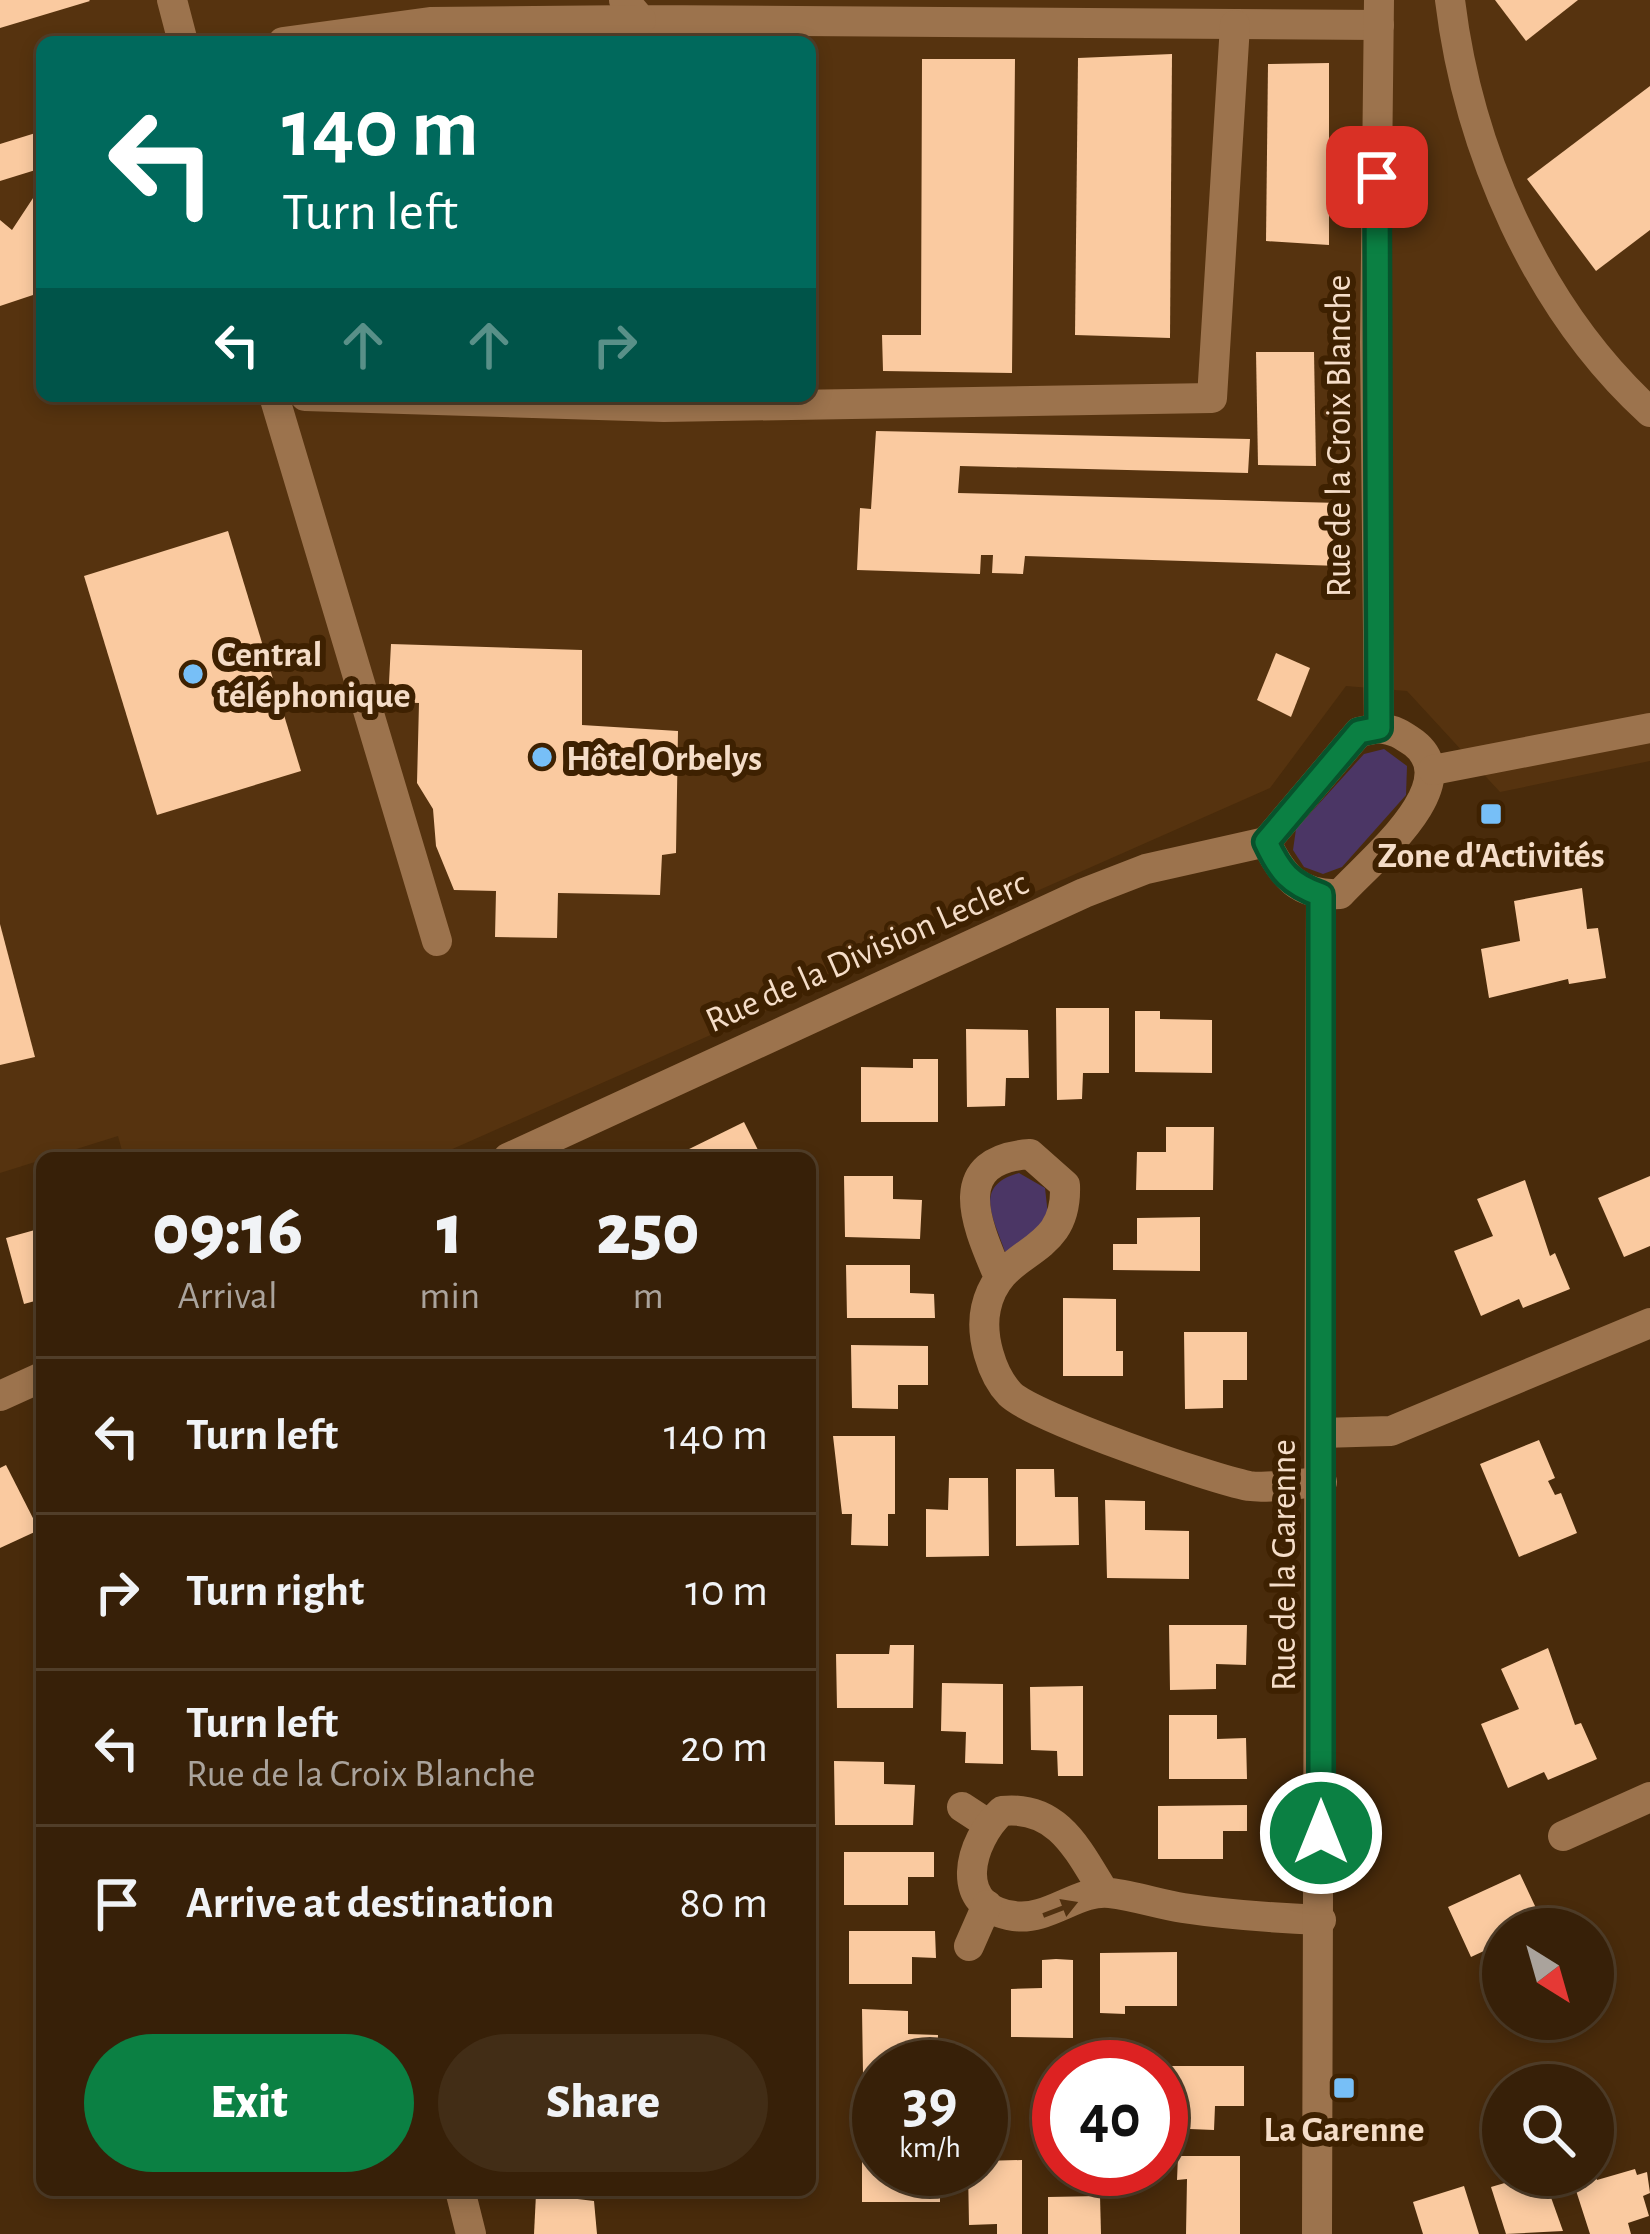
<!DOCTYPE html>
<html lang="en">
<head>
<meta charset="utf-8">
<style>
	:root { --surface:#372008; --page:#422d16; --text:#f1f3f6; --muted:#aaa39c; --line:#513e29; --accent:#0b8043 }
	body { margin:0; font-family:"Alegreya Sans",sans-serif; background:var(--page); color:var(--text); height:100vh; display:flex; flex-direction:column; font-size:45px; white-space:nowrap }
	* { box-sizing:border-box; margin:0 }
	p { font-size:39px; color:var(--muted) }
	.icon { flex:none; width:66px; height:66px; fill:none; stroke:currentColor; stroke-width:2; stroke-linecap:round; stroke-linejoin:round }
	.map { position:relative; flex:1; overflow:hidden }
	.panel { position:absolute; left:36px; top:1152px; width:780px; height:1044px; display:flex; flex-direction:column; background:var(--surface); border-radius:18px; box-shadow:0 6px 18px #0003,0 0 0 3px var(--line) }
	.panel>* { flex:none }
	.guide { position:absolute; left:36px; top:36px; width:780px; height:366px; border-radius:18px; box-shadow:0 6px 18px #0003,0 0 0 3px var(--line); background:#00695c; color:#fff; overflow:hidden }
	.needle { width:78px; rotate:143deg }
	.buttons { position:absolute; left:1482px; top:1908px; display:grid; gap:24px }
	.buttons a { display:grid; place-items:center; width:132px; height:132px; border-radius:50%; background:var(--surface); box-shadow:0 6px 18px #0003,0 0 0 3px var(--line); font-size:60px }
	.speed { position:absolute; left:852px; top:2040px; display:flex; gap:24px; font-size:60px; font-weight:700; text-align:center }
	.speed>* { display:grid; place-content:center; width:156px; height:156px; border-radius:50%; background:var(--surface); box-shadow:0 6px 18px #0003,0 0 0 3px var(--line); line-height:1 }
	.speed small { font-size:30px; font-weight:400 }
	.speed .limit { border:18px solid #d22; background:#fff; color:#111 }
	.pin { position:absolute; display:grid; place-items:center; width:102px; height:102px; color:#fff; margin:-51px; border-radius:24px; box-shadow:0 6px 18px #0006 }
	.me { position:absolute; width:132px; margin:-66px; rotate:0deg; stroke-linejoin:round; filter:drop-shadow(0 0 9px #0008) }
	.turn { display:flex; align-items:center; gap:42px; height:252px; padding:0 48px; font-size:54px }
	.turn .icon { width:156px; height:156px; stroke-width:2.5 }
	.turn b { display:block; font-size:84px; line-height:102px }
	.lanes { display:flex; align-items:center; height:114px; padding:0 48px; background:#0003; justify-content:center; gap:60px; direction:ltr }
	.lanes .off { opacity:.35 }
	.eta { display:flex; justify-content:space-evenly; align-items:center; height:204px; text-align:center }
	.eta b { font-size:72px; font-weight:800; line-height:84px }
	.button { display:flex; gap:24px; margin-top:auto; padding:24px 48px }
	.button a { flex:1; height:138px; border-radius:72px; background:var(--accent); color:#fff; font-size:48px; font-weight:800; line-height:138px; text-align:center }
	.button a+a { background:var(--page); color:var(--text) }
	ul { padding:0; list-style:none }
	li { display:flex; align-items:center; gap:36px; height:156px; padding:0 48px; border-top:3px solid var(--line) }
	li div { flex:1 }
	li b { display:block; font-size:45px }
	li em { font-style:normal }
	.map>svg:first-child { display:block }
	.built { fill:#56330f; fill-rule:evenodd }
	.green { fill:#4b3665 }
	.building { fill:#facaa0 }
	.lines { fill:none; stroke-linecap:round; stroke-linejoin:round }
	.minor { stroke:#9c734d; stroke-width:30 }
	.oneway { fill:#513110 }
	.route-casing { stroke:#07532c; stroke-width:30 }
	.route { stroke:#0b8043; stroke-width:21 }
	.poi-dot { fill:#77bff7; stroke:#3e2101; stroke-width:4.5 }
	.labels { text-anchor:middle; stroke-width:12; stroke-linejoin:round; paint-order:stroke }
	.street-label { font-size:36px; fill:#f5ddc8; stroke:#3e2101 }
	.poi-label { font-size:36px; font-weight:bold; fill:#f5ddc8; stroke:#3e2101; text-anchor:start }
</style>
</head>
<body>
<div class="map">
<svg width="1650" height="2234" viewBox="0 0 1650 2234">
	<rect width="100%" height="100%" fill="#492b0b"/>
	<path class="built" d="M0,0H1650V761L1500,792L1407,691L1346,686L1270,788L432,1158H124L118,1136L0,1173ZM42,42H810V396H42Z"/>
	<g class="green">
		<path d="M1384,749L1407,766L1406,795L1342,867L1323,874L1304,867L1293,850L1296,829L1364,754Z"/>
		<path d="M1019,1173L1045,1188L1048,1215L1031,1239L1005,1252C994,1218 972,1186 1019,1173Z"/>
	</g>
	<g class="building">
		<path d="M0,0H89L90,1L0,28Z"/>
		<path d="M1495,0H1578L1526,41Z"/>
		<path d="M810,54H818L816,332H810Z"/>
		<path d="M1172,54L1170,338L1075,335L1078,58Z"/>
		<path d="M922,59H1015L1012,373L883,371L882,335H921Z"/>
		<path d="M1329,63V245L1266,241L1268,64Z"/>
		<path d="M1650,86V230L1596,271L1527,179Z"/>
		<path d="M42,131V168L0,181V144Z"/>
		<path d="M37,192L42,196V292L0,306V220L12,230Z"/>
		<path d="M1256,352H1314L1316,466L1258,465Z"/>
		<path d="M876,431L1250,439L1248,473L960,466L958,493L1340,503V566L1025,556L1023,574L992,573L993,555H981L980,574L857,570L860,508L871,509Z"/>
		<path d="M228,531L301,771L157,815L84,576Z"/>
		<path d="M391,644L582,650V725L678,731L676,853L662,855L660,895L558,893L557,938L495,937L496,891L454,890L436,846L433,809L417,783L419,703L388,702Z"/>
		<path d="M1276,653L1310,668L1291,717L1257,700Z"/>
		<path d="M1582,888L1587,929L1598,928L1606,978L1569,984L1568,979L1489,998L1481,949L1520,941L1514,901Z"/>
		<path d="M0,924L35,1057L0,1065Z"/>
		<path d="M1056,1008H1109V1073H1083L1082,1099L1057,1100Z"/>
		<path d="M1135,1011H1160V1019L1212,1020V1073L1135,1072Z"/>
		<path d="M966,1029L1028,1030L1029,1078H1006L1005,1106L967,1107Z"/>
		<path d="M913,1059H938V1122H861V1067L913,1068Z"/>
		<path d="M744,1122L762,1158H683L681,1153Z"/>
		<path d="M1166,1127H1214L1213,1190H1136L1137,1152H1166Z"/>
		<path d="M844,1176H893V1199L922,1200L920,1239L845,1237Z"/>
		<path d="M1650,1176V1246L1624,1257L1598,1198Z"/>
		<path d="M1525,1180L1550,1256L1555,1253L1570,1289L1523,1308L1519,1299L1481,1316L1454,1251L1493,1236L1477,1199Z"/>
		<path d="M1200,1217V1271L1113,1270V1244H1137V1218Z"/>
		<path d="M42,1228V1299L24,1304L6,1238Z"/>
		<path d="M846,1265H910V1293L934,1294L935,1318H847Z"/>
		<path d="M1063,1298L1116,1299V1351H1123V1376H1063Z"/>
		<path d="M1184,1332H1247V1380H1223V1408L1185,1409Z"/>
		<path d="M851,1345L928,1346V1385H898V1409L852,1408Z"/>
		<path d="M833,1436H895V1514H888V1546L851,1545L852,1514H842Z"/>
		<path d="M1539,1440L1555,1478L1548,1481L1555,1495L1561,1493L1577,1533L1519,1557L1480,1464Z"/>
		<path d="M6,1465L39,1530L0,1548V1468Z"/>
		<path d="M1016,1469H1054L1055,1497H1078L1079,1545L1016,1546Z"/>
		<path d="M949,1478H988L989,1556L926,1557V1509L948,1510Z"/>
		<path d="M1105,1500L1145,1501V1530L1189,1531V1579L1107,1578Z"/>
		<path d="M1169,1625H1247L1246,1665L1216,1664V1689L1170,1690Z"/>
		<path d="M890,1645H914L913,1708H837L836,1654H889Z"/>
		<path d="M1548,1648L1575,1725L1581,1723L1597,1759L1548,1780L1544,1772L1508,1788L1481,1724L1519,1709L1501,1669Z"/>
		<path d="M942,1683L1003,1684V1764L965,1763L966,1732L941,1731Z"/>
		<path d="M1083,1686V1776H1058L1057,1751L1031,1750L1030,1687Z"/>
		<path d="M1169,1715H1217V1739L1246,1738L1247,1779H1169Z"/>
		<path d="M834,1761L884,1762V1784L915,1785L913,1825H835Z"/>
		<path d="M1247,1805V1831H1223V1859H1158V1806Z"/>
		<path d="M844,1852H934V1877H908V1905H844Z"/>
		<path d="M1520,1874L1543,1923L1536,1929H1503V1992L1486,1950L1471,1957L1448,1907Z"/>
		<path d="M849,1931H935L936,1958L912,1957V1984H849Z"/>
		<path d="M1177,1952V2006H1125V2014L1100,2013V1953Z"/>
		<path d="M1056,1959L1073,1960V2038L1011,2037V1989L1042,1988V1960Z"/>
		<path d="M862,2009L908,2011V2034L938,2035L937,2067H879V2074H863Z"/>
		<path d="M1164,2066H1244V2106H1215L1214,2130L1165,2128Z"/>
		<path d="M879,2150V2169H940V2202H862V2151Z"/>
		<path d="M1178,2156H1240V2234H1186L1187,2179L1177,2180Z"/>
		<path d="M1022,2160V2234H997V2224L969,2225L968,2169H981V2161Z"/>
		<path d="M1635,2169L1637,2175L1647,2172L1650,2193L1643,2196L1649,2216L1628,2223L1631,2234H1590L1571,2175H1595L1597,2180Z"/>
		<path d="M1532,2175H1543L1563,2231L1506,2234L1491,2187Z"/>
		<path d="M1464,2186L1479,2234H1423L1413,2202Z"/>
		<path d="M536,2194L594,2201L597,2234H534Z"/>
		<path d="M1100,2196L1101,2234H1048V2197Z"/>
	</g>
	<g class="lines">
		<g class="minor">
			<path d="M172,0L183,42"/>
			<path d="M624,0L641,20L1379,25"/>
			<path d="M1450,0C1468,149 1537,309 1650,412"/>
			<path d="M283,42L430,22L641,20"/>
			<path d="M274,396L437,941"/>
			<path d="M305,396L664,407L1212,398L1235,25"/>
			<path d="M1379,728L1375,342L1379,0"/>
			<path d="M1379,728C1395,730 1401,734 1414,743C1467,784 1370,861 1340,894C1299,896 1283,877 1266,842L1359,732Z"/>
			<path d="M1433,770L1650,728"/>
			<path d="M508,1158L1084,893L1146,869L1266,842"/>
			<path d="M998,1275C977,1225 947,1160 1030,1154L1065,1185C1068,1260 1000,1244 986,1308C980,1335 991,1374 1010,1394C1033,1417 1211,1479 1249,1486C1271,1489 1299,1483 1322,1482"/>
			<path d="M0,1396L42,1377"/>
			<path d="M1321,1433L1391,1431L1650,1323"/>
			<path d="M962,1807L988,1824"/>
			<path d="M1563,1836L1650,1797"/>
			<path d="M1104,1892C1078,1850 1058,1805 1002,1811C969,1841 951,1908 1014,1916C1049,1921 1078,1889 1110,1893C1135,1896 1159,1904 1183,1908C1229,1915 1275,1918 1321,1920"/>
			<path d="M969,1946L987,1905"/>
			<path d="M461,2194L471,2234"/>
			<path d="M1317,2234L1321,895"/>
		</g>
	</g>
	<defs><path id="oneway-solid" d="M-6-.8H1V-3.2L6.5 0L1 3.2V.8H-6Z" transform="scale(3)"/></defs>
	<use class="oneway" href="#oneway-solid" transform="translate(1060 1909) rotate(-21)"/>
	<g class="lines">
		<g class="route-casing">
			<path id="route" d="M1321,1833V895C1290,884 1280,872 1266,842L1359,732L1379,728L1377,177"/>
		</g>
		<use href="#route" class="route"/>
	</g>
	<g class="poi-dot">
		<circle cx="193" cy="674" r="12"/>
		<circle cx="542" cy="757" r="12"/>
		<rect x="1479" y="802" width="24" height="24" rx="6"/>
		<rect x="1332" y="2076" width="24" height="24" rx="6"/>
	</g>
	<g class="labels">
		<g class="street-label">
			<text transform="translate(1337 436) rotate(-90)" y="13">Rue de la Croix Blanche</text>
			<text transform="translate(866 950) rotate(-24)" y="13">Rue de la Division Leclerc</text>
			<text transform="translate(1282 1565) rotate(-90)" y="13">Rue de la Garenne</text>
		</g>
		<g class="poi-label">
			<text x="217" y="666">Central<tspan x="217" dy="41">téléphonique</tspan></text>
			<text x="566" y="770">Hôtel Orbelys</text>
			<text x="1491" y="867" text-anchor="middle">Zone d'Activités</text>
			<text x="1344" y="2141" text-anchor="middle">La Garenne</text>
		</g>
	</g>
</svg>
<div class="buttons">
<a><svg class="needle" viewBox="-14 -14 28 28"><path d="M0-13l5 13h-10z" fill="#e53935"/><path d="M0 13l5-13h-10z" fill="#aaa39c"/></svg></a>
<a><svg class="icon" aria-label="search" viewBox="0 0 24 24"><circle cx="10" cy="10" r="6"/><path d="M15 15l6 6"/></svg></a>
</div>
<div class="speed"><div>39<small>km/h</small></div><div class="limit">40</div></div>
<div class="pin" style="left:1377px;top:177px;background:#d93025"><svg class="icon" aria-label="arrive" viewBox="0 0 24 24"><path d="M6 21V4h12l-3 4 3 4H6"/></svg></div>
<svg class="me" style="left:1321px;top:1833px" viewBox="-20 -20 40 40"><circle r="17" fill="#0b8043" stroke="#fff" stroke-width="3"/><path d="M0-11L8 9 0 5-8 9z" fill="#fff"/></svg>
<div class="guide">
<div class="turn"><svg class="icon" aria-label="left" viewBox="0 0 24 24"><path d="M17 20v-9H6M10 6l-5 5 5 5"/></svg><div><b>140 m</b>Turn left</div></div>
<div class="lanes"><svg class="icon" aria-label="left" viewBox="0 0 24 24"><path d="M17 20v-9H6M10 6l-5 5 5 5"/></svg><svg class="icon off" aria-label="ahead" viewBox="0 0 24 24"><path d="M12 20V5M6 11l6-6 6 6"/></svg><svg class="icon off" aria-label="ahead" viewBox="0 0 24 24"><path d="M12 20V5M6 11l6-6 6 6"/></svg><svg class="icon off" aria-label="right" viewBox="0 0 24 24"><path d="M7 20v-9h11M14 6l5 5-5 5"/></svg></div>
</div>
<section class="panel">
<div class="eta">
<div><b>09:16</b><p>Arrival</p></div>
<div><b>1</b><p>min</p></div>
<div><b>250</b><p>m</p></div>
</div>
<ul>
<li><svg class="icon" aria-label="left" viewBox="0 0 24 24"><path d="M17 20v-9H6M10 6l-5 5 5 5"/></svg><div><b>Turn left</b></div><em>140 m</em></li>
<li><svg class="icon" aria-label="right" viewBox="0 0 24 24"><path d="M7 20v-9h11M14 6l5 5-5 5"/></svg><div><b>Turn right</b></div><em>10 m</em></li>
<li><svg class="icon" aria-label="left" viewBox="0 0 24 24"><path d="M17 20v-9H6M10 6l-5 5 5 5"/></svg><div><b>Turn left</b><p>Rue de la Croix Blanche</p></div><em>20 m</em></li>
<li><svg class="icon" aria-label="arrive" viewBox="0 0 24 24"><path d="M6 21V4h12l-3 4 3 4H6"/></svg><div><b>Arrive at destination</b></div><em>80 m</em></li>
</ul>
<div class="button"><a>Exit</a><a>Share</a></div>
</section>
</div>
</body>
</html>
